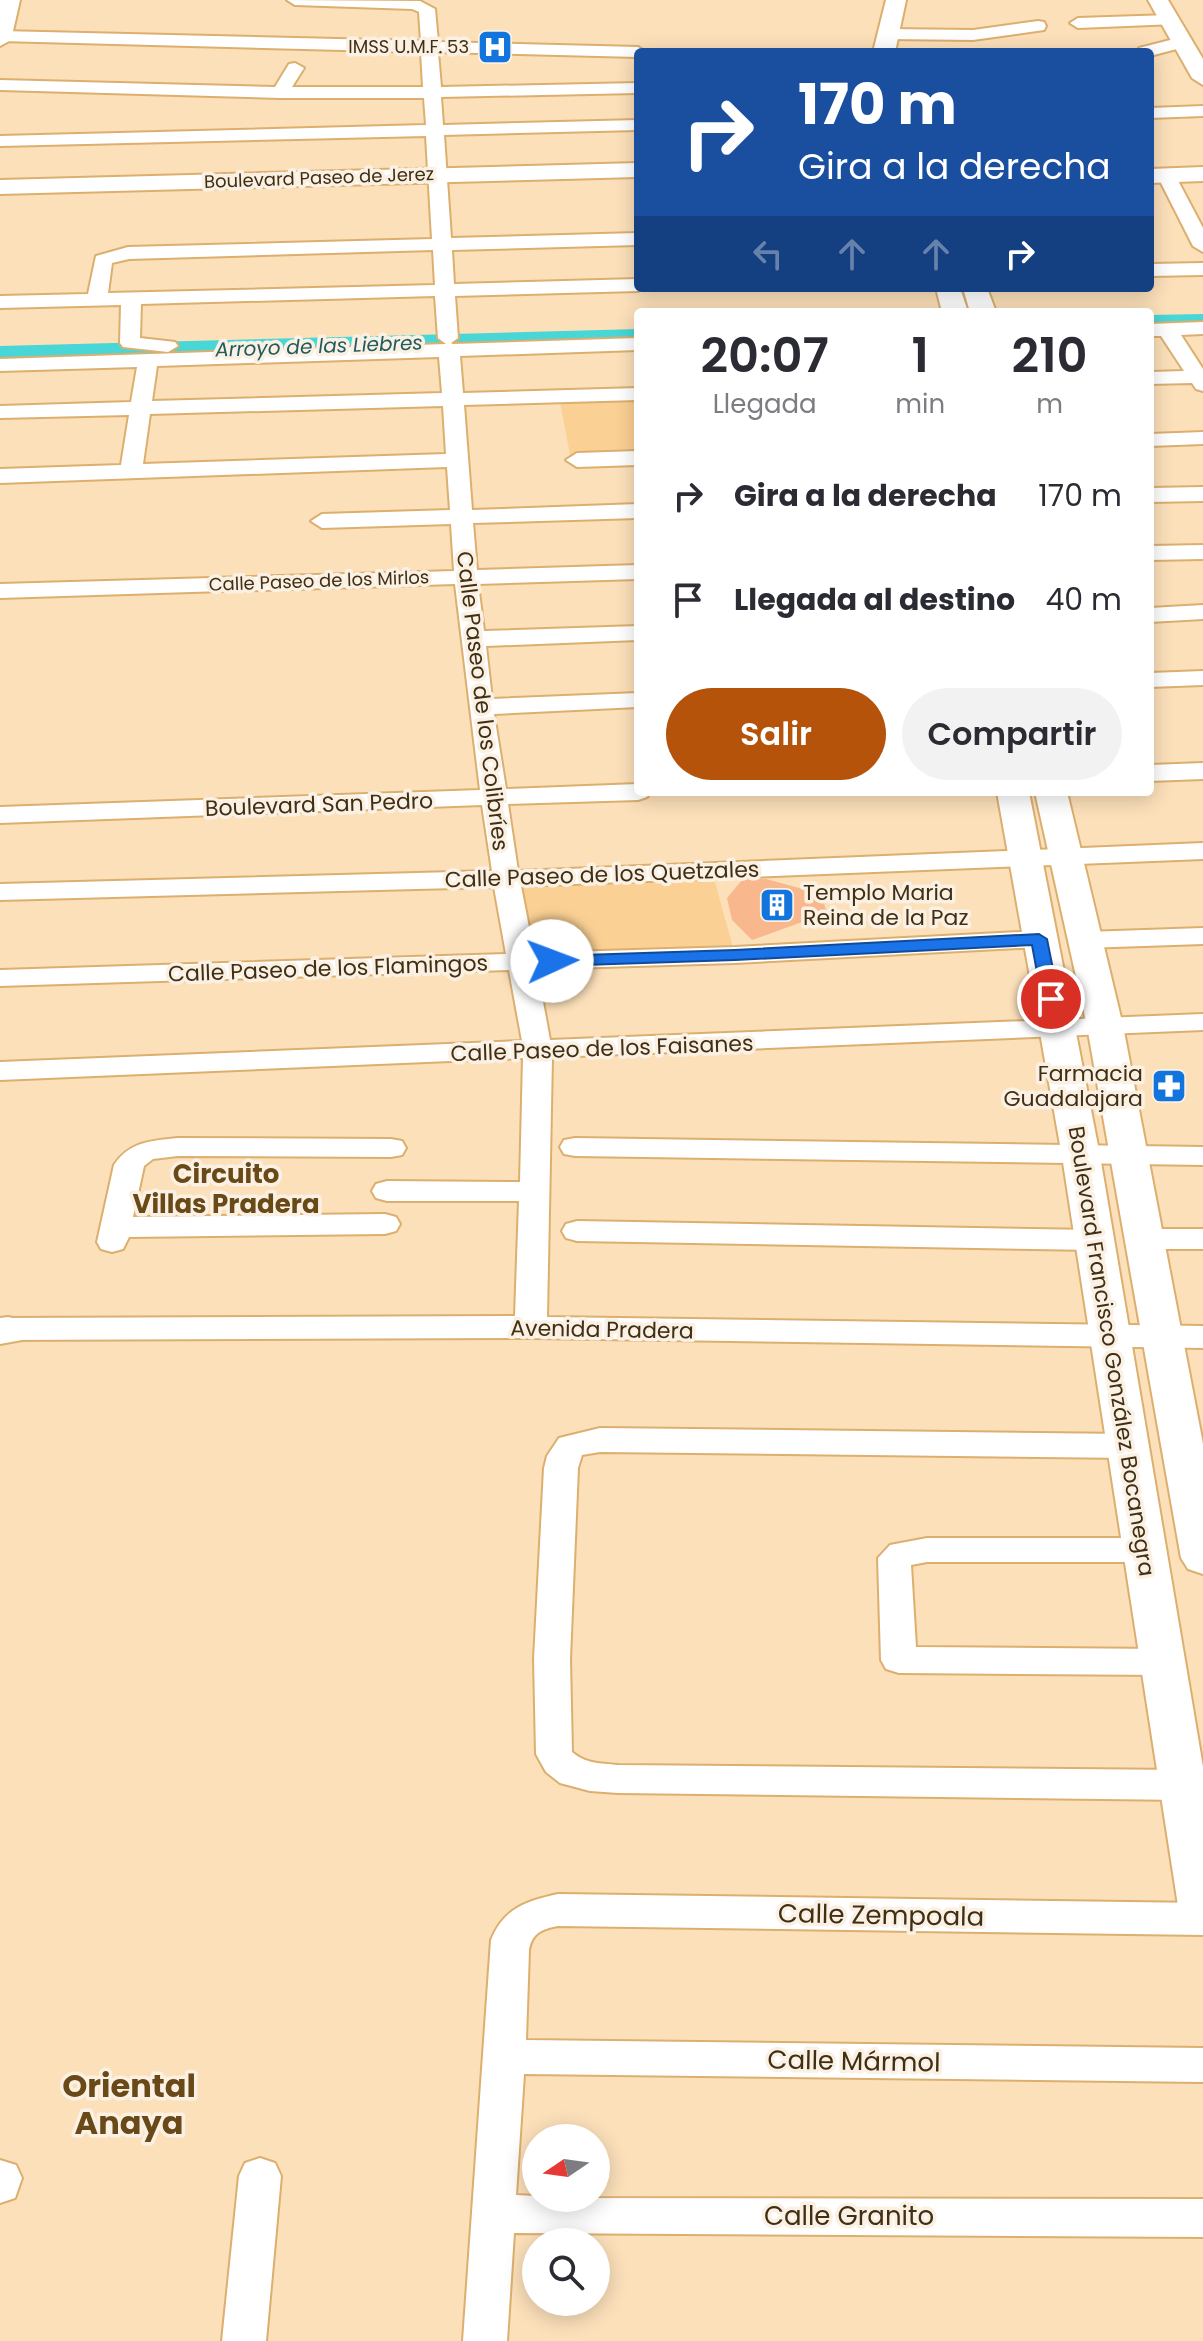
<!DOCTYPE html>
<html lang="es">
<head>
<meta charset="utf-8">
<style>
	:root { --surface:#fff; --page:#f2f2f3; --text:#2b2b33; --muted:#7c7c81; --accent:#b45309 }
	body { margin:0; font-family:Poppins,sans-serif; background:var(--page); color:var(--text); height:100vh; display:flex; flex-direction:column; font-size:30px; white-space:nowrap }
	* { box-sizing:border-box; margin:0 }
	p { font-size:26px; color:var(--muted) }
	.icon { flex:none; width:44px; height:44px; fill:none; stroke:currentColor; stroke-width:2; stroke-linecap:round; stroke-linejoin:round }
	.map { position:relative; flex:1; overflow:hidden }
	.drawer { position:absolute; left:634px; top:308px; width:520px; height:488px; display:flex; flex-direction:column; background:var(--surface); border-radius:8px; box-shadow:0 4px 20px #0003 }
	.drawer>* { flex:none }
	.hud { position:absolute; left:634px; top:48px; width:520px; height:244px; border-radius:8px; box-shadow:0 4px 20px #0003; background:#1a4fa0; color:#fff; overflow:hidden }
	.needle { width:52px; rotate:257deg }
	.controls { position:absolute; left:522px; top:2124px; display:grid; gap:16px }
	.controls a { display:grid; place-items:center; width:88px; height:88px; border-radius:50%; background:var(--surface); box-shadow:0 4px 20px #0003; font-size:40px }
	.pin { position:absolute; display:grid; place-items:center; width:68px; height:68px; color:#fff; margin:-34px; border:4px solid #fff; border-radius:50%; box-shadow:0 2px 8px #0007 }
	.me { position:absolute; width:88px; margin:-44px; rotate:88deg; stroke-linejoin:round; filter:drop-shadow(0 0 6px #0008) }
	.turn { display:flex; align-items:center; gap:28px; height:168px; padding:0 32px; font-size:36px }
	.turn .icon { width:104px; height:104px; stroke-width:2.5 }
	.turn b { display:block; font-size:56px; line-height:68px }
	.lanes { display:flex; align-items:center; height:76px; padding:0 32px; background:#0003; justify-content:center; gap:40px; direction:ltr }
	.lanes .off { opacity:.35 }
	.eta { display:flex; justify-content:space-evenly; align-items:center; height:136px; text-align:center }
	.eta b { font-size:48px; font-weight:600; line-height:56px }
	.cta { display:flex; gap:16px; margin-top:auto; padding:16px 32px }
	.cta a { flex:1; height:92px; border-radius:48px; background:var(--accent); color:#fff; font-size:32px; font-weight:600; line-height:92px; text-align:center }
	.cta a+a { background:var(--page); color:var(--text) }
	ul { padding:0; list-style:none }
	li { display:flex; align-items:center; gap:24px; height:104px; padding:0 32px }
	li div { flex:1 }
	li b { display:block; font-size:30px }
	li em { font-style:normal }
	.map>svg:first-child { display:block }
	.green { fill:#fbd094 }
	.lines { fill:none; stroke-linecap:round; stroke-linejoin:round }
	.river { fill:#48d6d6; fill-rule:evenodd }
	.building { fill:#f8b78c }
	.minor-casing { stroke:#dcaf6f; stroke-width:4 }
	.major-casing { stroke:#dcaf6f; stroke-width:4 }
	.minor { fill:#fff; fill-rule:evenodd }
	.major { fill:#fff; fill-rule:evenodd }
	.route { fill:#1a73e8; stroke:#114b97; stroke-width:2 }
	.labels { text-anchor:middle; stroke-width:7; stroke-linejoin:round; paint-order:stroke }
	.far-poi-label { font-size:18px; fill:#412f14; stroke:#faf1e4; text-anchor:end }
	.far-street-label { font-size:18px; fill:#412f14; stroke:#faf1e4 }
	.far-water-label { font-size:20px; font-style:italic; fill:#215b5b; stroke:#faf1e4 }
	.street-label { font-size:22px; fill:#412f14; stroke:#faf1e4 }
	.poi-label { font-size:22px; fill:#412f14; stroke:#faf1e4; text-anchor:start }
	.quarter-label { font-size:26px; font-weight:bold; fill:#694917; stroke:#faf1e4 }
	.near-street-label { font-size:26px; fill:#412f14; stroke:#faf1e4 }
	.near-quarter-label { font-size:32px; font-weight:bold; fill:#694917; stroke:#faf1e4 }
</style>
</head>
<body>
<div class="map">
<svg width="1203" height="2341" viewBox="0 0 1203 2341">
	<rect width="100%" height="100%" fill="#fce0ba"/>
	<g class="green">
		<polygon points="638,399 638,453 570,455 560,402"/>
		<polygon points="712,871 734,951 529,956 518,883"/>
	</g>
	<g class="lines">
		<g class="river">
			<polygon points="1203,314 1203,330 1150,331 1150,315"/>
			<polygon points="638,329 638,345 0,362 0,346"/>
		</g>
	</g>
	<polygon class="building" points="766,879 821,894 827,913 752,940 732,920 727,898 742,880"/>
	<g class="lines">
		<g class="minor-casing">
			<g id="minor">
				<path d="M287,0L420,1L435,9L438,42L638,47L646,52H638V57L438,52L441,87L638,83V93L441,97L443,125L638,120V130L444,135L451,238L638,233V245L452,250L454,284L638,279V288H646L638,291L455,296L458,338L451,343L453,344L638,338V350L460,356L463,393L638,388V400L464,405L472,510L638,504V518L473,523L477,570L638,565V579L478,584L484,631L638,626V640L486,646L492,699L638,693V707L494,714L506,789L638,784V792H651L647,797L638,800L508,804L518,871L1203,843V859L521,886L534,953L735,947L1039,931L1049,933L1053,939L1049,945L1039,947L735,963L537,969L550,1040L1203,1014V1030L552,1057L547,1317L1203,1326V1348L531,1338L0,1340V1318L515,1316L519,1201H387L376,1198L372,1191L376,1184L387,1181L520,1182L523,1058L0,1080V1062L522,1041L509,970L0,986V970L506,954L494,887L0,900V884L492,871L482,805L0,823V807L480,790L455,584L0,598V584L454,571L451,524L322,528L311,521L322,514L450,510L447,467L0,483V469L121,465L129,415L0,418V406L131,402L137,367L0,371V359L446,344L438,338L435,296L141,304L140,338L175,342L178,346L168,352L123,347L120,343L121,305L0,308V296L88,294L96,256L128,247L432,239L426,136L0,146V136L426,125L424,98H280L0,90V80L275,87L289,64L295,63L304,68L292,87H423L421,52L0,41L1,31L421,41L419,12L412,9L295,5ZM433,250L435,285L108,293L112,263L129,259ZM439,357L442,393L152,401L157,366ZM443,406L446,454L143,464L150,414Z"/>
				<polygon points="1170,15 1176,16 1178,20 1176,24 1078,28 1070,23 1078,18"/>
				<polygon points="1038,21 1044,22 1046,26 1044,30 973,40 887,39 879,34 887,29 973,30"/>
				<polygon points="1182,37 1188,38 1190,42 1188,46 1150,56 1150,52 1137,52 1139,48"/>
				<polygon points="1203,106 1203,116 1150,118 1150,108"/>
				<polygon points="1166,169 1175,175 1203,228 1203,252 1193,246 1157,175"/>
				<polygon points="1203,263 1203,275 1150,276 1150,264"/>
				<polygon points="1203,322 1203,334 1181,335 1203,369 1203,391 1196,389 1192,383 1150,384 1150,372 1184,371 1161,336 1150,336 1150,324"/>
				<polygon points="1203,432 1203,444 1150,446 1150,434"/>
				<polygon points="638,451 638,465 577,467 566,460 577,453"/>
				<polygon points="1203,487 1203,501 1150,502 1150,488"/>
				<polygon points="1203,545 1203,559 1150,560 1150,546"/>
				<polygon points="1203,605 1203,619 1150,622 1150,608"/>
				<polygon points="1203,671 1203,685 1150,687 1150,673"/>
				<polygon points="1203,763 1203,779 1150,781 1150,765"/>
				<polygon points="1203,928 1203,944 1085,948 1075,946 1071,940 1075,934 1085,932"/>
				<path d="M178,1138L391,1139L402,1141L406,1148L402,1155L391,1157L178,1156L153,1159L144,1166L133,1217L385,1214L396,1217L400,1224L396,1231L385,1234L129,1237L123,1249L112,1252L101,1249L97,1242L114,1165C130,1141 151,1141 178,1138Z"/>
				<polygon points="575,1138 1203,1147 1203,1165 575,1156 564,1154 560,1147 564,1140"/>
				<polygon points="577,1221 1095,1230 1106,1233 1110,1240 1106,1247 1095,1250 577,1241 566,1238 562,1231 566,1224"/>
				<polygon points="1142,1229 1203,1229 1203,1249 1142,1249 1131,1246 1127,1239 1131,1232"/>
				<path d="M600,1428L1130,1434L1142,1438L1147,1446L1142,1454L1130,1458L600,1452L582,1455L578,1468L570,1659L572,1752C586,1764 600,1763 618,1765L1184,1770L1197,1775L1203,1785L1197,1795L1184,1800L618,1793L590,1791L560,1783L546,1772L536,1754L534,1659L544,1468L547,1456L559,1438Z"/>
				<polygon points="927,1538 1146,1538 1158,1541 1163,1550 1158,1559 1146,1562 927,1562 911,1565 916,1647 1164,1649 1177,1653 1182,1662 1177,1671 1164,1675 899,1673 886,1669 881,1660 878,1558 890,1545"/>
				<path d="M558,1894L1203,1903V1935L558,1926C542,1929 532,1933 529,1950L526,2040L1203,2048V2082L524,2074L516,2195L536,2196V2198L1203,2199V2237L514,2233L507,2341H463L491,1940C504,1908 526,1901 558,1894Z"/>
				<polygon points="260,2158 275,2163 281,2176 266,2341 222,2341 239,2176 245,2163"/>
				<polygon points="0,2160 16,2165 22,2178 15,2198 0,2203"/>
			</g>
		</g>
		<g class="major-casing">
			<g id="major">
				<polygon points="0,0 20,0 11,40 0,46"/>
				<polygon points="886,0 906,0 895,52 873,52"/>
				<polygon points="1148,0 1168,0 1203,59 1203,85 1192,78"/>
				<polygon points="638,163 638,177 0,194 0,180"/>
				<polygon points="1203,167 1203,181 1150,183 1150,169"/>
				<polygon points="936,288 960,288 968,312 942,312"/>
				<polygon points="963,288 987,288 996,312 970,312"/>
				<polygon points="997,792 1029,792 1100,1156 1203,1767 1203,1932 1186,1926 1179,1912 1062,1156"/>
				<polygon points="1035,792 1067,792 1123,1026 1203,1444 1203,1574 1188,1569 1181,1558 1087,1026"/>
				<polygon points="8,1317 22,1320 28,1330 22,1340 0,1344 0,1318"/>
			</g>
		</g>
		<use href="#minor" class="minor"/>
		<use href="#major" class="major"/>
	</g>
	<polygon class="route" points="1039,934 1047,939 1059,999 1051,1004 1042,999 1032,945 735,960 552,966 544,961 552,956 735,950"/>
	<defs>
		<g id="hospital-square" transform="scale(1.8)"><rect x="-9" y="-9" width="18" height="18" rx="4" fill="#1275de" stroke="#faf1e4"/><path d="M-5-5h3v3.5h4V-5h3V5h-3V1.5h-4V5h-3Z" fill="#fff"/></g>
		<g id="building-square" transform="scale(1.8)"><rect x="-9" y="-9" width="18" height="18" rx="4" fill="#1275de" stroke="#faf1e4"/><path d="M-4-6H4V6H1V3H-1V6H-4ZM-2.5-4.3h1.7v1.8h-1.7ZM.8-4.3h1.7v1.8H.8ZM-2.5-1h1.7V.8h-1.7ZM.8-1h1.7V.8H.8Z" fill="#fff"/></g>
		<g id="pharmacy-square" transform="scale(1.8)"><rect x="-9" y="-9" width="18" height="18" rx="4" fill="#1275de" stroke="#faf1e4"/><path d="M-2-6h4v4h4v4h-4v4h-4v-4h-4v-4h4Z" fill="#fff"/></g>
	</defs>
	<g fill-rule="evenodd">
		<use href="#hospital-square" x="495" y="47"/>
		<use href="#building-square" x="777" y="905"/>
		<use href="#pharmacy-square" x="1169" y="1086"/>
	</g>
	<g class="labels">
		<g class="far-poi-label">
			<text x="469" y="53">IMSS U.M.F. 53</text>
		</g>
		<g class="far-street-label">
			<text transform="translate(319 178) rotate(-2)" y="6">Boulevard Paseo de Jerez</text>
			<text transform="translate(319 581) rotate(-2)" y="6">Calle Paseo de los Mirlos</text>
		</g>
		<g class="far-water-label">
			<text transform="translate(319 346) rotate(-2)" y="7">Arroyo de las Liebres</text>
		</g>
		<g class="street-label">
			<text transform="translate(483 701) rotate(83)" y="8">Calle Paseo de los Colibríes</text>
			<text transform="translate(319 804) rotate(-2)" y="8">Boulevard San Pedro</text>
			<text transform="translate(602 874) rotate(-2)" y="8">Calle Paseo de los Quetzales</text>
			<text transform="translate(328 968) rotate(-2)" y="8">Calle Paseo de los Flamingos</text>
			<text transform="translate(602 1048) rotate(-2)" y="8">Calle Paseo de los Faisanes</text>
			<text transform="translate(602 1329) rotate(1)" y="8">Avenida Pradera</text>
			<text transform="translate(1112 1351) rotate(81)" y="8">Boulevard Francisco González Bocanegra</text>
		</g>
		<g class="poi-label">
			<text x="803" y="900">Templo Maria<tspan x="803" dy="25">Reina de la Paz</tspan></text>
			<text x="1143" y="1081" text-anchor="end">Farmacia<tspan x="1143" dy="25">Guadalajara</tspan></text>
		</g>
		<g class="quarter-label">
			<text x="226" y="1183">Circuito<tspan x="226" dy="30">Villas Pradera</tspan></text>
		</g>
		<g class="near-street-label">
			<text transform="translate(881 1915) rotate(1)" y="9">Calle Zempoala</text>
			<text transform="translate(854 2061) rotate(1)" y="9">Calle Mármol</text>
			<text x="849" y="2225">Calle Granito</text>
		</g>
		<g class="near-quarter-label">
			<text x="129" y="2097">Oriental<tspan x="129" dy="37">Anaya</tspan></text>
		</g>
	</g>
</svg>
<div class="controls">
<a><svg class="needle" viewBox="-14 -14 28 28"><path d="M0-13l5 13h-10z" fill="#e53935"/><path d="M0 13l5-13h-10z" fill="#7c7c81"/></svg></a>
<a><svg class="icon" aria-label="search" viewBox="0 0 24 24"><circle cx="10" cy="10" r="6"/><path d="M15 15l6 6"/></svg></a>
</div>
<div class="pin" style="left:1051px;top:999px;background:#d93025"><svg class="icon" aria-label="arrive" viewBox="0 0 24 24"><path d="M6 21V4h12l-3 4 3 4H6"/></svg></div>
<svg class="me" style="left:552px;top:961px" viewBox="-20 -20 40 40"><circle r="19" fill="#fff"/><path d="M0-13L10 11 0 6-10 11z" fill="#1a73e8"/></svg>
<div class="hud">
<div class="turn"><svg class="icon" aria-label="right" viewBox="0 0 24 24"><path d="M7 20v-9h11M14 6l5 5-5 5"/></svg><div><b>170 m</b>Gira a la derecha</div></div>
<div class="lanes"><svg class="icon off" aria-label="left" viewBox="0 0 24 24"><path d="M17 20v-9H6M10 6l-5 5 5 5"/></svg><svg class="icon off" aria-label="ahead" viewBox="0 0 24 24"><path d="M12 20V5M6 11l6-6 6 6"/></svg><svg class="icon off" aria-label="ahead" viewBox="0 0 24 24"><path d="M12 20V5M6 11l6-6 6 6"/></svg><svg class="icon" aria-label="right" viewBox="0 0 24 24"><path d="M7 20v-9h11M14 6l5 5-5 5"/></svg></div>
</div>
<section class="drawer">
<div class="eta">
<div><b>20:07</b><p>Llegada</p></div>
<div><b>1</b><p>min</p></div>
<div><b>210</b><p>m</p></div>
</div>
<ul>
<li><svg class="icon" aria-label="right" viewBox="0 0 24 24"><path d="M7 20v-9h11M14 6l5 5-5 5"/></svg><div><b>Gira a la derecha</b></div><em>170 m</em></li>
<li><svg class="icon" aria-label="arrive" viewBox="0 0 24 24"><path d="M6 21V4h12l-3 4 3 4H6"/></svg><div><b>Llegada al destino</b></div><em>40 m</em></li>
</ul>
<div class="cta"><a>Salir</a><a>Compartir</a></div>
</section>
</div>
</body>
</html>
